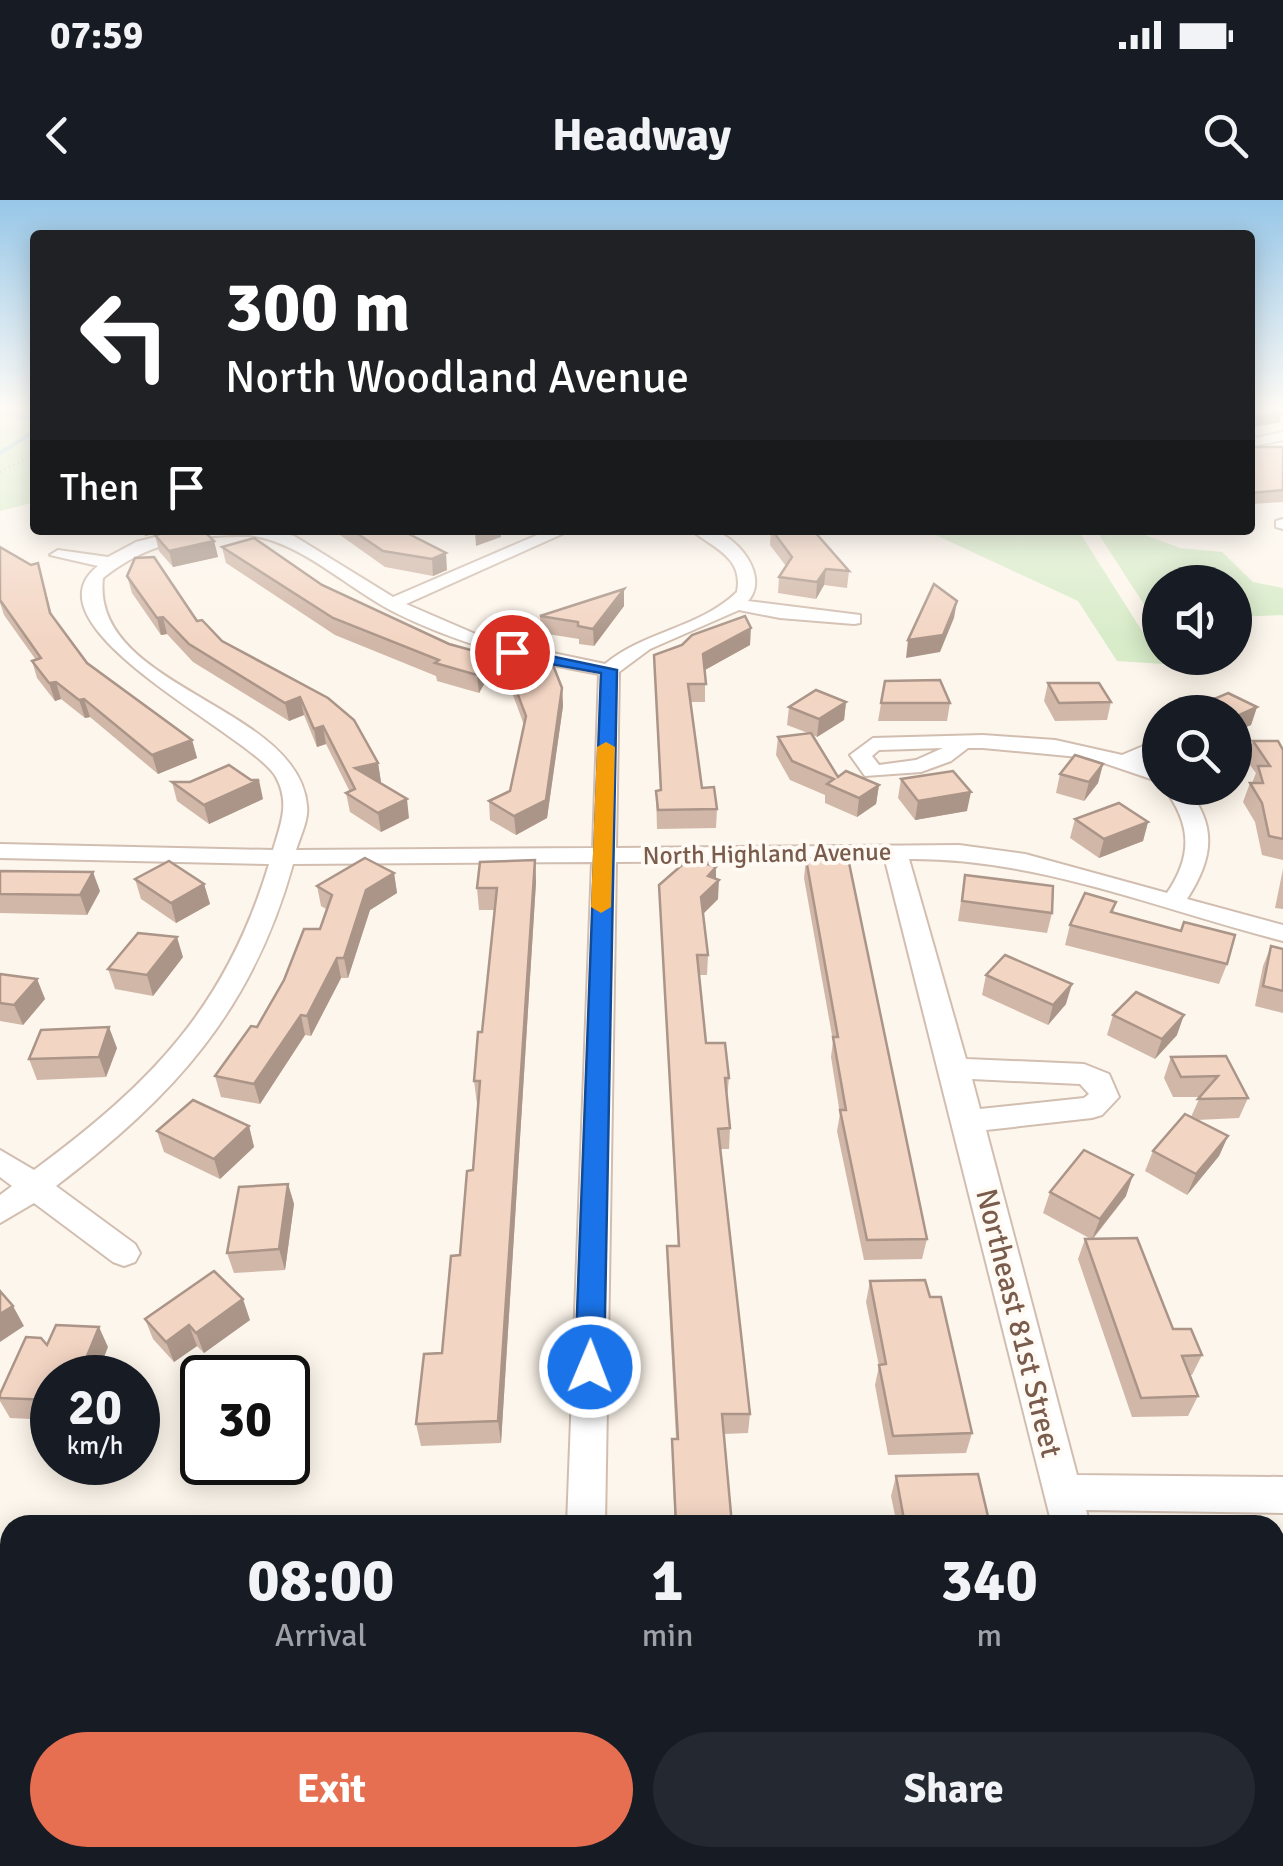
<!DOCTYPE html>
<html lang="en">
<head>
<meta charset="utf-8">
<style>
	:root { --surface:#171b24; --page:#242831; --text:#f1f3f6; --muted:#9ea1a6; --accent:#e76f51 }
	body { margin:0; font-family:Signika,sans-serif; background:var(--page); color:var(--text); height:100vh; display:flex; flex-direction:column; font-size:38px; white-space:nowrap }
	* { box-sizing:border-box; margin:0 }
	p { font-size:32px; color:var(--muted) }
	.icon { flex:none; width:55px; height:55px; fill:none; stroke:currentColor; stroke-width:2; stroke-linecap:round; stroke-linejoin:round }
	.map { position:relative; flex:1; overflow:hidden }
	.drawer { position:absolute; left:0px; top:1315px; width:1285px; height:352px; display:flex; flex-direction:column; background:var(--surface); border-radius:30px 30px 0 0; box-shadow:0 5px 25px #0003 }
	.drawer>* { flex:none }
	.banner { position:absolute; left:30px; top:30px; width:1225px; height:305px; border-radius:10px; box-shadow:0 5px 25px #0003; background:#202124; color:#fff; overflow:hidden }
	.controls { position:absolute; left:1142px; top:365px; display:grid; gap:20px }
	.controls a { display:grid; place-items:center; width:110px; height:110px; border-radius:50%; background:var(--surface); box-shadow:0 5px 25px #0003; font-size:50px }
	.speed { position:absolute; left:30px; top:1155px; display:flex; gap:20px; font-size:50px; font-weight:700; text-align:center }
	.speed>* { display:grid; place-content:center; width:130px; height:130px; border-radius:50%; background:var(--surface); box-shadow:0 5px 25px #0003; line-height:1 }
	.speed small { font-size:25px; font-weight:400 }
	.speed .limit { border:5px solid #111; border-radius:15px; background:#fff; color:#111 }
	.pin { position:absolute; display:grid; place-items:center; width:85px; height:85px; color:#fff; margin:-42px; border:5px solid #fff; border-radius:50%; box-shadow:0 2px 10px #0007 }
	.me { position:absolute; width:110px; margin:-55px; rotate:1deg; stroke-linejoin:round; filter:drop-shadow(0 0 8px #0008) }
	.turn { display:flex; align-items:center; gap:35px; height:210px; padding:0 30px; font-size:45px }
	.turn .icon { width:130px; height:130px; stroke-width:2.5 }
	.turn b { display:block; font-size:70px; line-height:85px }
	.then { display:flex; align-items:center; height:95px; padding:0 30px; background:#0003; gap:20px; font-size:38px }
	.eta { display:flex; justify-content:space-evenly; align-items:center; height:170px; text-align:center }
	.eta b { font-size:60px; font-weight:800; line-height:70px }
	.cta { display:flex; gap:20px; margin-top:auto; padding:20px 30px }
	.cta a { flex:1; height:115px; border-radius:60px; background:var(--accent); color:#fff; font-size:40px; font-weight:800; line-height:115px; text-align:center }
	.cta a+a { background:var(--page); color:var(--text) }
	.status { display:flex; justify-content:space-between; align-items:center; height:70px; padding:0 50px; background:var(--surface); direction:ltr }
	.status svg { height:28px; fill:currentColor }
	header { display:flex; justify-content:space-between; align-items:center; height:130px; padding:0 30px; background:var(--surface); font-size:45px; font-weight:800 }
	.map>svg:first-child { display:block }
	.green { fill:#d8ecc9 }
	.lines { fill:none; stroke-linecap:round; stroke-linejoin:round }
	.stream { stroke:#a5d3da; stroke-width:4 }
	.street-casing { stroke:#d1beb0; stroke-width:4 }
	.path { stroke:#d9b8a5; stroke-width:2.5; stroke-dasharray:1 4; stroke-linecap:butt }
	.street { fill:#fff; fill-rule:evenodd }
	.wall { fill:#d1b7a8 }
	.shaded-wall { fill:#aa9588 }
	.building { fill:#f3d5c3; stroke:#aa9588; stroke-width:2.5 }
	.route { fill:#1a73e8; stroke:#114b97; stroke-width:2.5 }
	.slow { fill:#f59e0b }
	.labels { text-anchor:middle; stroke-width:8; stroke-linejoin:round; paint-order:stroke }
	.street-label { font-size:25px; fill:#7a5c4d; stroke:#fffaf3 }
	.near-street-label { font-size:30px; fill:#7a5c4d; stroke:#fffaf3 }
</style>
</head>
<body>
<div class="status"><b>07:59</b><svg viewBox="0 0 49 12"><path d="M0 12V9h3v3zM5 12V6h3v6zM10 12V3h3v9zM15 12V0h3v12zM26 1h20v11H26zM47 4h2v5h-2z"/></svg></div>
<header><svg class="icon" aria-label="back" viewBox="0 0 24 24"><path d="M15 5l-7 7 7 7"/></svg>Headway<svg class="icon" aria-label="search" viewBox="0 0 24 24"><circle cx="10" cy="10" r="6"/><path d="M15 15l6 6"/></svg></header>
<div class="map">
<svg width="1283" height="1666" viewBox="0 0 1283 1666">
	<rect width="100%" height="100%" fill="#fdf6ec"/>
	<g class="green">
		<polygon points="0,208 35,208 35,302 0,311"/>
		<polygon points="925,330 1078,330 1163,464 1117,461 1078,401"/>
		<polygon points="1096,330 1131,330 1180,348 1222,352 1253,382 1283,388 1283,415 1235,417 1235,382 1160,382 1160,420 1154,420"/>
	</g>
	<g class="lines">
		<g class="stream">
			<polyline points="0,214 29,218 35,227"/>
			<polyline points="0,253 35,231"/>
		</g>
		<g class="street-casing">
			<g id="street">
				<polygon points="1283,232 1283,240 1250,247 1250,239"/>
				<polygon points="1283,319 1283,329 1276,327 1276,321"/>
				<path d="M182,330H274L294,336L393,397L549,330H571L406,404L487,439L605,464C644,431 700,428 737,392C744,357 713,348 691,330C699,330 708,329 715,331C740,340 769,377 748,401L860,415V423L854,424L780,418L739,410L650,449L619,472L616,648L959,645L1025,654L1167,693C1193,655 1191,624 1164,588H1186C1218,625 1213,659 1187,699L1283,725V741C1159,709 1038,658 909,659L966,859L1084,864L1109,874L1119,897L1102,915L1092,918L986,930L1077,1275L1283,1277V1313L1086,1310L1090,1325H1052L885,660L616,662L605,1325H567L592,662L293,664C252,811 175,895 56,986L135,1044L140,1053L135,1062L124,1066L113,1062L34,1003L0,1023V995L12,986L0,977V950L34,970C152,883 226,807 269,664L0,658V644L273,650C281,623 290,603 276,577C254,536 19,427 98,366L50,355L58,350L108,357L136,342ZM249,335C303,343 344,386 392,411C459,445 526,461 599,474L593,648L296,650C300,637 309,619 307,606C299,505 90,488 103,378C146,343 194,334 249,335ZM972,879L1080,884L1089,894L1084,898L980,909Z"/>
				<path d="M983,535L1055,540L1122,555L1160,539V553L1142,561L1160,568V582L1089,558L983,548H968L951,561L921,572L865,576L850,555L873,538ZM943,548L916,560L879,565L872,556L879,550Z"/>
				<polygon points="10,1513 10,1557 0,1558 0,1514"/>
				<polygon points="1275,1640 1283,1645 1283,1666 1243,1666 1240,1658 1275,1658"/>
				<polygon points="554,1658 600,1658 599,1666 553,1666"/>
			</g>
		</g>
		<polyline class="path" points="0,272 35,254"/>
		<use href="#street" class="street"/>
	</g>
	<g class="wall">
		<polygon points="1250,247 1283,247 1283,302 1250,304"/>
		<polygon points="333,330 401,330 447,370 433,376 385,367"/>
		<polygon points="771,330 849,371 847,388 824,385 816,399 778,393 779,377 786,366 770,345"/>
		<polygon points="155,335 214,341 218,357 173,367 159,351"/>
		<polygon points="0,347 31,365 38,363 52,415 87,463 192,540 197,558 158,574 90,517 85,518 61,499 55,501 37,478 32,461 36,460 4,415 0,403"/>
		<polygon points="222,347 322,385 491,472 479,493 437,481 436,476 335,435 226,363"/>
		<polygon points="127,376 197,421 222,441 328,498 378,563 381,582 378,582 409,618 381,632 350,612 346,593 350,592 326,544 317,547 304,515 289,521 193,462 167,434 161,435 132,393"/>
		<polygon points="624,406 594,446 579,444 579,439 541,433 540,416"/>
		<polygon points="750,445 705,470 705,502 690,502 702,588 717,609 716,628 657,629 656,591 660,591 654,455"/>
		<polygon points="504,458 562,488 563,506 547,618 516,635 490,620 489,601 510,591 524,525 506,476"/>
		<polygon points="885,481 950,503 947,521 878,521"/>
		<polygon points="1048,483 1111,502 1107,520 1055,521 1044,501"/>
		<polygon points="846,502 844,520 817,537 813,535 838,577 879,585 876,604 857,617 825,603 825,595 790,580 776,555 778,537 808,533 787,525 789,507"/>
		<polygon points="1200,505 1257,507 1251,525 1235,532 1235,512 1198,512"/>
		<polygon points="1253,541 1283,550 1283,660 1262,655 1255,622 1243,602 1250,583 1252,583 1256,573 1246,560"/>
		<polygon points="1103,564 1098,583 1084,601 1056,593 1060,574"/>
		<polygon points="901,579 967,611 915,620 898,598"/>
		<polygon points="172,582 263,599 209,624 177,601"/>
		<polygon points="1075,619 1148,622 1143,641 1099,658 1070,638"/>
		<polygon points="806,659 927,1039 922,1059 864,1060 837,931 840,914 831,857 833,841 804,678"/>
		<polygon points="535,660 536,682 501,1243 421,1246 416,1224 442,1153 473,970 478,904 477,904 474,881 482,832 495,710 479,710 477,688"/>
		<polygon points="1283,669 1283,709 1275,708"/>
		<polygon points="0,671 100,691 87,715 0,713"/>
		<polygon points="394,673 397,693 370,710 348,778 341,778 311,836 305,835 260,904 221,897 215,876 257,827 320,729 326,709 321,706 317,686"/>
		<polygon points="965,675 1052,713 1047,733 958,721"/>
		<polygon points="135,679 204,684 210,704 176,723 141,699"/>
		<polygon points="716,679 718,699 703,714 708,755 707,775 699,775 706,843 729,878 727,898 730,928 729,949 721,949 750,1214 748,1233 724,1234 732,1325 675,1325 672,1259 672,1239 676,1239 667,1066 667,1046 678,1046 659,685"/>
		<polygon points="1116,702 1113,712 1181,731 1227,764 1219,784 1065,745 1070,725"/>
		<polygon points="1271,746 1283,749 1283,813 1255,806 1263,766"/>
		<polygon points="183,757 153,796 115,789 108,769"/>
		<polygon points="0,774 37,779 45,799 23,825 0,821"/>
		<polygon points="986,775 1066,804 1048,825 982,795"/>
		<polygon points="1113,815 1177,835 1155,859 1107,835"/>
		<polygon points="117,848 106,877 37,880 29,859"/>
		<polygon points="1226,856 1248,898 1239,918 1197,920 1228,936 1219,956 1187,995 1145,971 1153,951 1191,917 1200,897 1173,897 1164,878 1171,857"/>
		<polygon points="249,926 254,947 220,979 164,952 157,931"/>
		<polygon points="288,984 294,1004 285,1070 234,1073 227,1053"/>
		<polygon points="1050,992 1126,996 1093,1039 1173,1129 1202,1155 1192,1175 1189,1175 1198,1196 1188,1216 1132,1217 1078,1059 1085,1039 1091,1039 1043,1013"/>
		<polygon points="870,1081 930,1097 972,1233 966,1253 888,1255 875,1185 879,1166 866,1102"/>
		<polygon points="145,1119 250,1120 204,1153 197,1146 174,1162 153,1139"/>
		<polygon points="47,1145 108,1147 52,1178 52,1220 10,1218 0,1201 0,1194"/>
		<polygon points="896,1276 990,1325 897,1325 891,1296"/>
		<polygon points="10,1325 10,1438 0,1439 0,1352"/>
		<polygon points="1275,1389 1283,1392 1283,1501 1275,1499"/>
		<polygon points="1032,1658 1133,1658 1127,1666 1037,1666"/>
	</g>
	<g class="shaded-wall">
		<polygon points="1282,213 1279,223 1250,227 1250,218"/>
		<polygon points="143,330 171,330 145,336"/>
		<polygon points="501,330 501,337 476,346 475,331"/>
		<polygon points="214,341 218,357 173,367 169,351"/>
		<polygon points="446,353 447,370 433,376 432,359"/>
		<polygon points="826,369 824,385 816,399 817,382"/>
		<polygon points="624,389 624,406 594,446 593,429"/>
		<polygon points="957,401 954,418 940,452 906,458 908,440"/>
		<polygon points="163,417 167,434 161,435 157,418"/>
		<polygon points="751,428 750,445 703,471 703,454"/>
		<polygon points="489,455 491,472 479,493 477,475"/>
		<polygon points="56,482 61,499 55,501 49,483"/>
		<polygon points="562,488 563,506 547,618 516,635 514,616"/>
		<polygon points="300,497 304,515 289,521 285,503"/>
		<polygon points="84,499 90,517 85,518 79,500"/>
		<polygon points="846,502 844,520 817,537 819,519"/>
		<polygon points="1257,507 1251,525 1235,532 1235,517"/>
		<polygon points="323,526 326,544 317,547 314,529"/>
		<polygon points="192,540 197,558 158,574 152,555"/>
		<polygon points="378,563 381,582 358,586 355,568"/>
		<polygon points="1103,564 1098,583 1084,601 1089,582"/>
		<polygon points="259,580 263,599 209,624 204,605"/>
		<polygon points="879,585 876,604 857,617 859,598"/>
		<polygon points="971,592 967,611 915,620 918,601"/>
		<polygon points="407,599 409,618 381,632 378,613"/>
		<polygon points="1148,622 1143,641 1099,658 1104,639"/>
		<polygon points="535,660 536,682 501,1243 498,1221"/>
		<polygon points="716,667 716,683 719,680 718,699 701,716 701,697 708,676"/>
		<polygon points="93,672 100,691 87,715 80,695"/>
		<polygon points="394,673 397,693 370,710 348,778 344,758 366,690"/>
		<polygon points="204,684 210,704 176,723 171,703"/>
		<polygon points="177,737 183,757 153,796 147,775"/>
		<polygon points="337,758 341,778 311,836 307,816"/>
		<polygon points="37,779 45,799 23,825 14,805"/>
		<polygon points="1072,784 1066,804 1048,825 1053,805"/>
		<polygon points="301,815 305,835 260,904 254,884"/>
		<polygon points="1184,815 1177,835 1155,859 1162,839"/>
		<polygon points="109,827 117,848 106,877 99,857"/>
		<polygon points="249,926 254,947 220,979 214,959"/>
		<polygon points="1228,936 1219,956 1187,995 1196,974"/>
		<polygon points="1133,975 1126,996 1092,1039 1100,1019"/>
		<polygon points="288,984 294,1004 285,1070 279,1049"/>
		<polygon points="243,1099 250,1120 204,1153 196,1133"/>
		<polygon points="13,1106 24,1126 0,1142 0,1114"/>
		<polygon points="189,1125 197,1146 174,1162 166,1142"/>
		<polygon points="99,1127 108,1147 96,1178 78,1178"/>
		<polygon points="97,1658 120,1658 118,1666 95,1666"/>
		<polygon points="311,1658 325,1658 324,1666 310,1666"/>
		<rect x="478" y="1658" width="4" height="8"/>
		<polygon points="1126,1658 1133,1658 1127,1666 1111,1666"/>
	</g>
	<g class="building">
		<polygon points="1250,208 1271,208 1282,213 1250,218"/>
		<polygon points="1250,247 1283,247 1283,290 1250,293"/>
		<polygon points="178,330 203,330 214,341 169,351 155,335"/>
		<polygon points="352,330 401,330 446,353 432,359 383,351"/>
		<polygon points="772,330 813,330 849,371 826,369 817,382 779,377 792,357"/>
		<polygon points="254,338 322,385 449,444 489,455 477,475 435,463 439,460 333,418 222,347"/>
		<polygon points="0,347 31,365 38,363 50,413 87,463 192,540 152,555 84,499 79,500 56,482 49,483 32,461 41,458 0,400"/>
		<polygon points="154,357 197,421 202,420 222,441 328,498 354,520 378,563 355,568 407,599 378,613 346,593 355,589 323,526 314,529 300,497 285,503 189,444 163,417 157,418 127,376 135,358"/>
		<polygon points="934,384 957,401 943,435 908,440"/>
		<polygon points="624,389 593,429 578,426 578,422 540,416"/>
		<polygon points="745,416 751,428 703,454 706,484 688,484 702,588 714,587 717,609 658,610 656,591 661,590 654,455 682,445 692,435"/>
		<polygon points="504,458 524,463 551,460 562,488 546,600 514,616 489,601 510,591 526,516"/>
		<polygon points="940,480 950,503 881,503 885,481"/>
		<polygon points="1048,483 1099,483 1111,502 1059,503"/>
		<polygon points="816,490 846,502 819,519 789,507"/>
		<polygon points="1228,493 1257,507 1235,517 1235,512 1216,512 1200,505"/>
		<polygon points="811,533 838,577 846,571 879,585 859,598 827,584 834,579 792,561 778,537"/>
		<polygon points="1253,541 1278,541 1283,550 1283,639 1269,636 1262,603 1250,583 1263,583 1258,566 1270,566"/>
		<polygon points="1075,555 1103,564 1089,582 1060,574"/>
		<polygon points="229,565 251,580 259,580 204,605 172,582 190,582"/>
		<polygon points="953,571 971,592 918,601 901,579"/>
		<polygon points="1119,603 1148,622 1104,639 1075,619"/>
		<polygon points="365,658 394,673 366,690 344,758 337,758 307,816 301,815 254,884 215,876 251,826 257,827 284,780 304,729 320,729 332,695 317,686"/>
		<polygon points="690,658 716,667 708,676 719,680 701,697 708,755 697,755 706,843 725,843 729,878 725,878 730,928 718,929 750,1214 722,1214 732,1325 676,1325 672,1239 678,1239 667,1046 679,1046 659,685"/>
		<polygon points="848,658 927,1039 867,1040 840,910 846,910 833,837 838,837 806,659"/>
		<polygon points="535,660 498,1221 416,1224 424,1154 442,1153 451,1056 460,1055 467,971 473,970 480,881 474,881 478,832 482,832 497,688 477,688 480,662"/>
		<polygon points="169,661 204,684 171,703 135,679"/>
		<polygon points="0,671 93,672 80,695 0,694"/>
		<polygon points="965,675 1053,686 1052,713 962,701"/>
		<polygon points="1085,693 1116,702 1111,712 1181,731 1184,722 1235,735 1227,764 1070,725"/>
		<polygon points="138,733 177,737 147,775 108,769"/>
		<polygon points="1271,746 1283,749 1283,791 1263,786"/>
		<polygon points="1005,755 1072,784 1053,805 986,775"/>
		<polygon points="0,774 37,779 14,805 0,803"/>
		<polygon points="1136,792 1184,815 1162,839 1113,815"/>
		<polygon points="109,827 99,857 29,859 41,830"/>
		<polygon points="1226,856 1248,898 1198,899 1218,876 1181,877 1171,857"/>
		<polygon points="193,900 249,926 214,959 157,931"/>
		<polygon points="1185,914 1228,936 1196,974 1153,951"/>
		<polygon points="1084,950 1133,975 1100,1019 1050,992"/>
		<polygon points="288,984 279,1049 227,1053 239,987"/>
		<polygon points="1137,1038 1173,1129 1191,1129 1202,1155 1182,1156 1198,1196 1141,1198 1085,1039"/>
		<polygon points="214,1071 243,1099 196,1133 189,1125 166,1142 145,1119"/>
		<polygon points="925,1080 930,1097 941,1097 972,1233 893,1236 879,1165 886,1164 870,1081"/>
		<polygon points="0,1091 13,1106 0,1114"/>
		<polygon points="56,1125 99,1127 78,1178 52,1178 52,1200 0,1198 0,1194 26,1137 41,1138 47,1145"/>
		<polygon points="978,1274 990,1325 905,1325 896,1276"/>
		<polygon points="88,1321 87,1325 10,1325 10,1417 0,1417 0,1352 10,1324"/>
		<polygon points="1275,1389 1283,1392 1283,1480 1275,1478"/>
		<polygon points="0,1635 10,1635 10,1658 97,1658 95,1666 0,1666"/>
		<polygon points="192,1658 311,1658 310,1666 180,1666 190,1666"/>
		<polygon points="375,1658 478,1658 478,1666 374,1666"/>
		<polygon points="1050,1658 1126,1658 1111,1666 1055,1666"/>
	</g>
	<linearGradient id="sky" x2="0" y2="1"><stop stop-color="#97c7e8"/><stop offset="0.47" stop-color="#fefbf6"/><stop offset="1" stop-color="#fefbf6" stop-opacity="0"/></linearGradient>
	<rect width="1283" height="441" fill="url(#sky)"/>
	<polygon class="route" points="512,448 617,470 604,1167 600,1176 590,1180 579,1176 575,1167 601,473 507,456 504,452"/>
	<polygon class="slow" points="606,542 615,547 611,707 601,713 591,707 597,547"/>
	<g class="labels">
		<g class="street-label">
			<text transform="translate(767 653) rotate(-1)" y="9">North Highland Avenue</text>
		</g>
		<g class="near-street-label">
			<text transform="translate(1019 1123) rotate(76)" y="10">Northeast 81st Street</text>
		</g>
	</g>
</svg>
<div class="controls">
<a><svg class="icon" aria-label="sound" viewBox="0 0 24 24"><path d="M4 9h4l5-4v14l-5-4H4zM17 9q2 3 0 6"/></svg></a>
<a><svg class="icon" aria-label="search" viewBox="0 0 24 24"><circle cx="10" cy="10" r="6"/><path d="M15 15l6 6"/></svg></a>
</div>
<div class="speed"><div>20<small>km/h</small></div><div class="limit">30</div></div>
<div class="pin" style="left:512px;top:452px;background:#d93025"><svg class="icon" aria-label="arrive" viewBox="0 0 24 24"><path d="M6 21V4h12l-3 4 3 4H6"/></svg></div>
<svg class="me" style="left:590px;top:1167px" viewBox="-20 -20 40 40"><circle r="17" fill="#1a73e8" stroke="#fff" stroke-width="3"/><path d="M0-11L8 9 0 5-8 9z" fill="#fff"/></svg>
<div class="banner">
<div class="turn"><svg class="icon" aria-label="left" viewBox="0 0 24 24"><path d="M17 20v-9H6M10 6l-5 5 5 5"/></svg><div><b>300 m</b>North Woodland Avenue</div></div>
<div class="then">Then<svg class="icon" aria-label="arrive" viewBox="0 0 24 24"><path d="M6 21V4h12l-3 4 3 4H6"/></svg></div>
</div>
<section class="drawer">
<div class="eta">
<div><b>08:00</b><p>Arrival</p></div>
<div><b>1</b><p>min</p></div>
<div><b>340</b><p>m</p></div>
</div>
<div class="cta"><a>Exit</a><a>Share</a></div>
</section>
</div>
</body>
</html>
